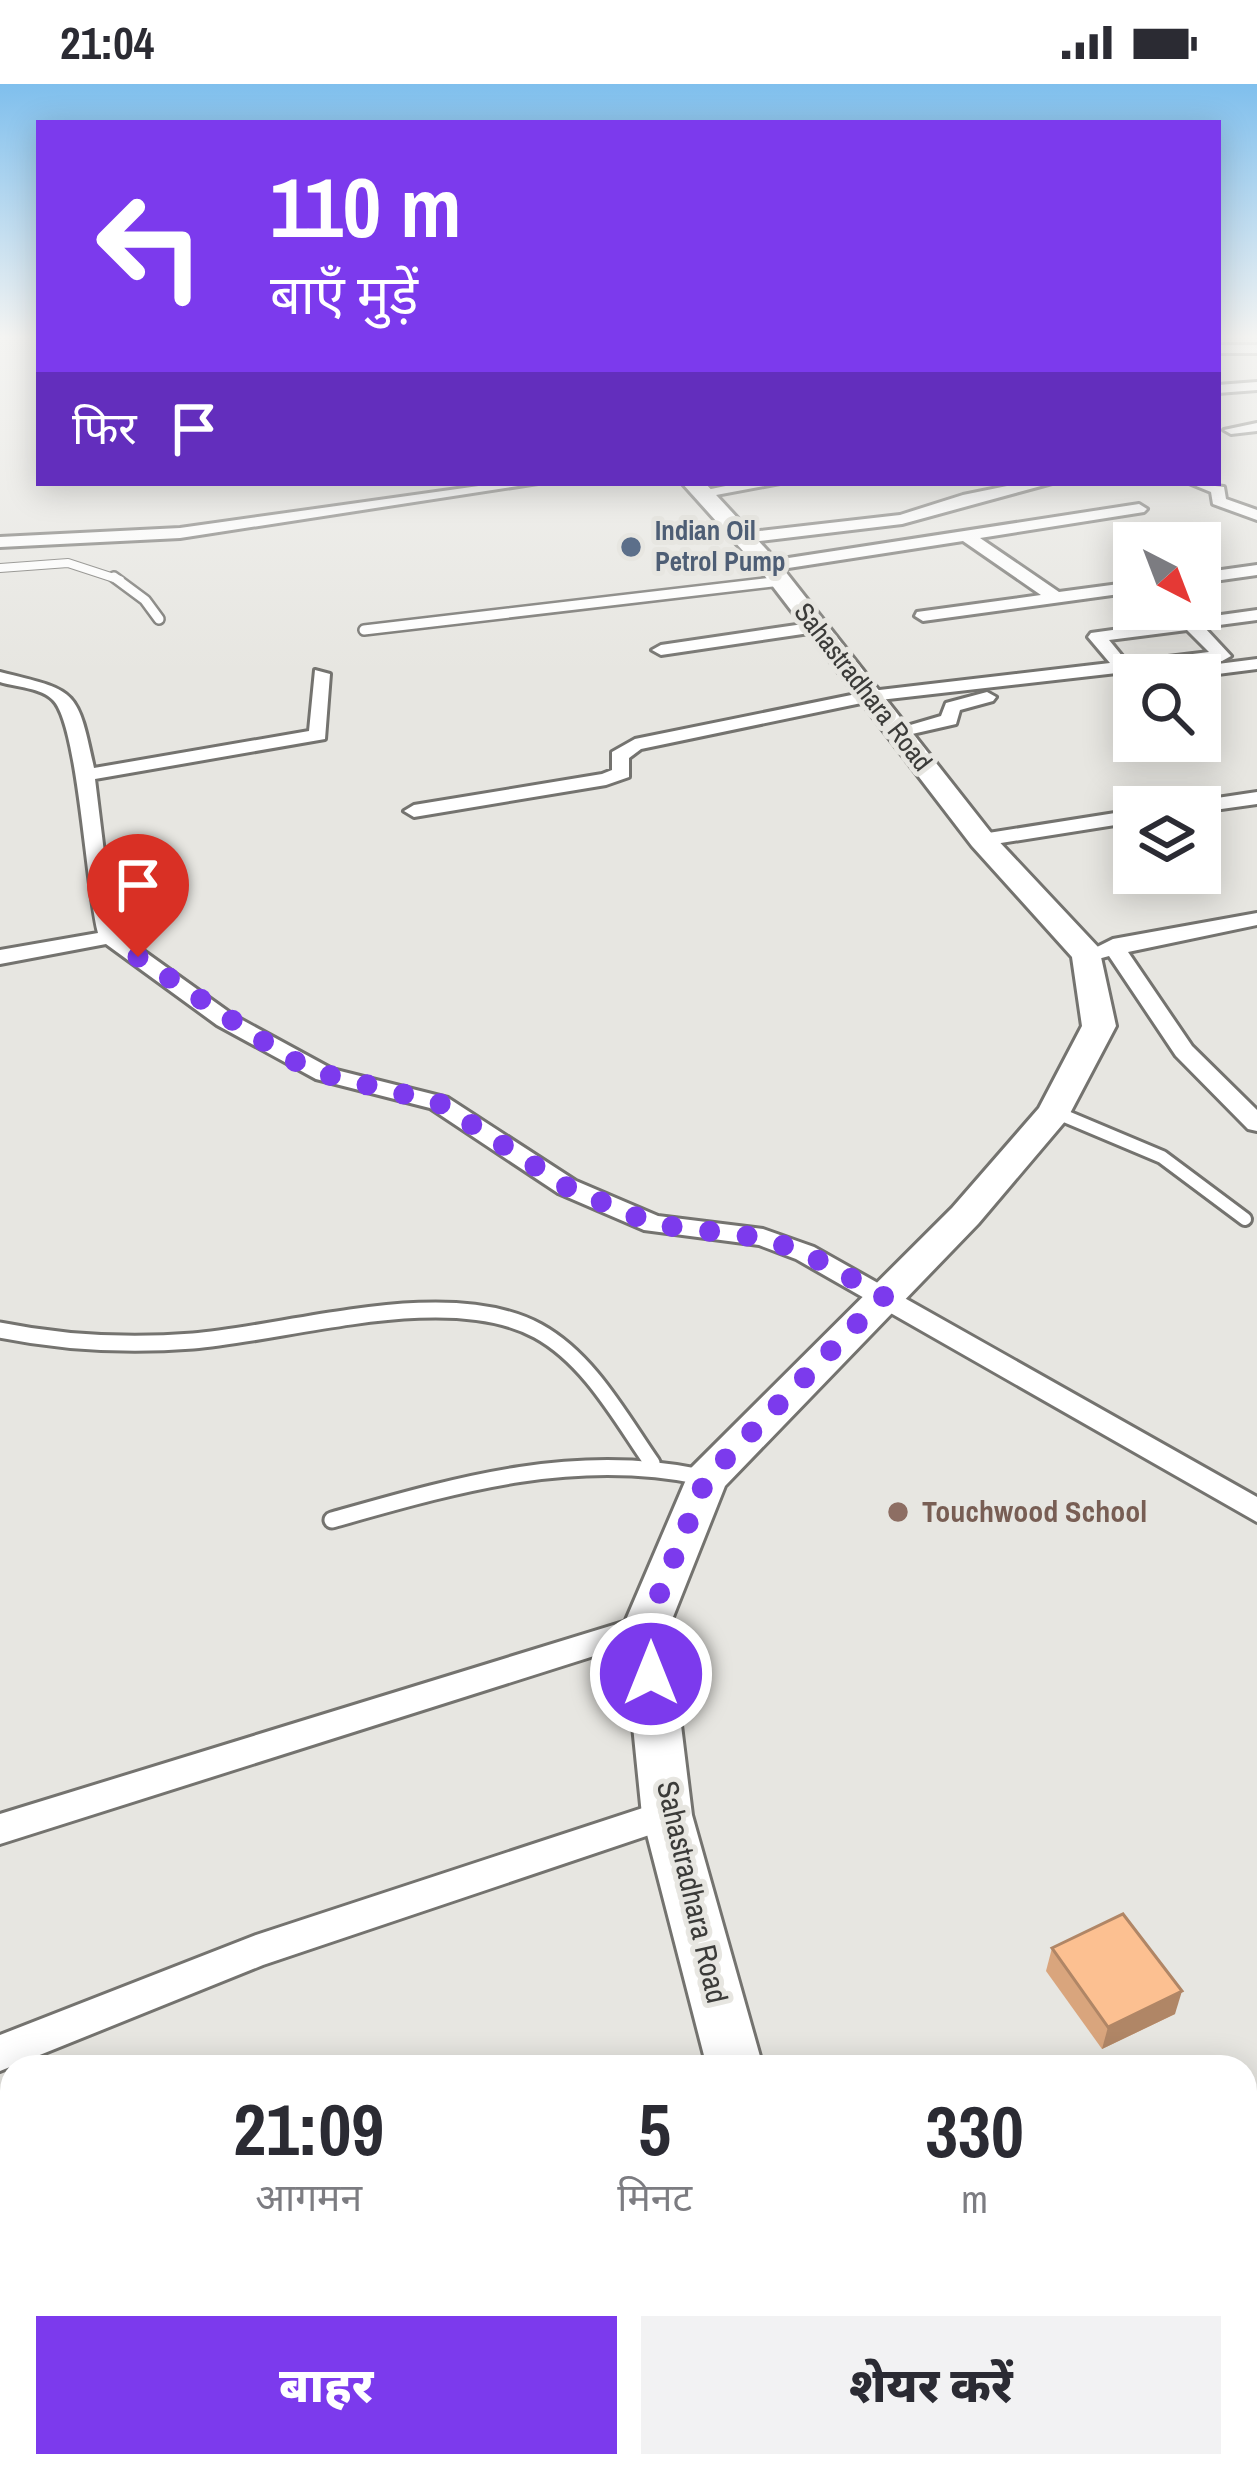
<!DOCTYPE html>
<html lang="hi">
<head>
<meta charset="utf-8">
<style>
	:root { --surface:#fff; --page:#f2f2f3; --text:#2b2b33; --muted:#7c7c81; --accent:#7c3aed }
	body { margin:0; font-family:"Archivo Narrow","Noto Sans Devanagari",sans-serif; background:var(--page); color:var(--text); height:100vh; display:flex; flex-direction:column; font-size:45px; white-space:nowrap }
	* { box-sizing:border-box; margin:0 }
	p { font-size:39px; color:var(--muted) }
	.icon { flex:none; width:66px; height:66px; fill:none; stroke:currentColor; stroke-width:2; stroke-linecap:round; stroke-linejoin:round }
	.map { position:relative; flex:1; overflow:hidden }
	.drawer { position:absolute; left:0px; top:1971px; width:1257px; height:423px; display:flex; flex-direction:column; background:var(--surface); border-radius:36px 36px 0 0; box-shadow:0 6px 30px #0003 }
	.drawer>* { flex:none }
	.top-card { position:absolute; left:36px; top:36px; width:1185px; height:366px; border-radius:0px; box-shadow:0 6px 30px #0003; background:#7c3aed; color:#fff; overflow:hidden }
	.needle { width:78px; rotate:138deg }
	.tools { position:absolute; left:1113px; top:438px; display:grid; gap:24px }
	.tools a { display:grid; place-items:center; width:108px; height:108px; border-radius:0px; background:var(--surface); box-shadow:0 6px 30px #0003; font-size:60px }
	.pin { position:absolute; display:grid; place-items:center; width:102px; height:102px; color:#fff; margin:-123px -51px; border-radius:50% 50% 50% 0; rotate:-45deg; box-shadow:0 0 12px #0007 }
	.pin .icon { rotate:45deg }
	.me { position:absolute; width:132px; margin:-66px; rotate:0deg; stroke-linejoin:round; filter:drop-shadow(0 0 9px #0008) }
	.turn { display:flex; align-items:center; gap:42px; height:252px; padding:0 36px; font-size:54px }
	.turn .icon { width:156px; height:156px; stroke-width:2.5 }
	.turn b { display:block; font-size:84px; line-height:102px }
	.then { display:flex; align-items:center; height:114px; padding:0 36px; background:#0003; gap:24px; font-size:45px }
	.eta { display:flex; justify-content:space-evenly; align-items:center; height:204px; text-align:center }
	.eta b { font-size:72px; font-weight:800; line-height:84px }
	.button { display:flex; gap:24px; margin-top:auto; padding:24px 36px }
	.button a { flex:1; height:138px; border-radius:0px; background:var(--accent); color:#fff; font-size:48px; font-weight:800; line-height:138px; text-align:center }
	.button a+a { background:var(--page); color:var(--text) }
	.status { display:flex; justify-content:space-between; align-items:center; height:84px; padding:0 60px; background:var(--surface); direction:ltr }
	.status svg { height:33px; fill:currentColor }
	.map>svg:first-child { display:block }
	.lines { fill:none; stroke-linecap:round; stroke-linejoin:round }
	.service-far3-casing { stroke:#74736f; stroke-width:10 }
	.service-far2-casing { stroke:#74736f; stroke-width:14 }
	.service-far1-casing { stroke:#74736f; stroke-width:18 }
	.service-casing { stroke:#74736f; stroke-width:21 }
	.minor-casing { stroke:#74736f; stroke-width:6 }
	.secondary-casing { stroke:#74736f; stroke-width:6 }
	.service-far3 { stroke:#fff; stroke-width:8 }
	.service-far2 { stroke:#fff; stroke-width:9 }
	.service-far1 { stroke:#fff; stroke-width:12 }
	.service { stroke:#fff; stroke-width:15 }
	.minor { fill:#fff; fill-rule:evenodd }
	.secondary { fill:#fff; fill-rule:evenodd }
	.wall { fill:#d9a57d }
	.shaded-wall { fill:#b08666 }
	.building { fill:#fcc091; stroke:#b08666; stroke-width:3 }
	.route { stroke:#7c3aed; stroke-width:21; stroke-dasharray:0 37.8 }
	.service-dot { fill:#5c6f8a; stroke:#e7e6e1; stroke-width:4.5 }
	.education-dot { fill:#8d6e63; stroke:#e7e6e1; stroke-width:4.5 }
	.labels { text-anchor:middle; stroke-width:10; stroke-linejoin:round; paint-order:stroke }
	.far-service-label { font-size:27px; font-weight:bold; fill:#4e5e75; stroke:#e7e6e1; text-anchor:start }
	.far-street-label { font-size:27px; fill:#3b3b39; stroke:#e7e6e1 }
	.education-label { font-size:30px; font-weight:bold; fill:#785e54; stroke:#e7e6e1; text-anchor:start }
	.street-label { font-size:30px; fill:#3b3b39; stroke:#e7e6e1 }
</style>
</head>
<body>
<div class="status"><b>21:04</b><svg viewBox="0 0 49 12"><path d="M0 12V9h3v3zM5 12V6h3v6zM10 12V3h3v9zM15 12V0h3v12zM26 1h20v11H26zM47 4h2v5h-2z"/></svg></div>
<div class="map">
<svg width="1257" height="2392" viewBox="0 0 1257 2392">
	<rect width="100%" height="100%" fill="#e7e6e1"/>
	<g class="lines">
		<g class="service-far3-casing">
			<polyline id="service-far3" points="0,484 68,479 120,496"/>
		</g>
		<g class="service-far2-casing">
			<g id="service-far2">
				<polyline points="114,493 145,516 159,535"/>
				<polyline points="364,546 781,497"/>
			</g>
		</g>
		<g class="service-far1-casing">
			<polyline id="service-far1" points="1055,1028 1162,1073 1245,1135"/>
		</g>
		<g class="service-casing">
			<g id="service">
				<path d="M0,1246C64,1259 127,1262 193,1257C291,1249 448,1198 538,1247C589,1275 620,1333 652,1379"/>
				<path d="M332,1436C456,1401 573,1366 702,1393"/>
			</g>
		</g>
		<g class="minor-casing">
			<g id="minor">
				<rect x="1218" y="261" width="39" height="8"/>
				<polygon points="1257,298 1257,306 1218,309 1218,301"/>
				<polygon points="1257,339 1257,347 1231,350 1224,346"/>
				<polygon points="500,399 538,399 180,454 0,463 0,453 180,444"/>
				<polygon points="740,399 780,399 700,414 692,409"/>
				<polygon points="1022,399 1052,399 902,440 742,459 734,454 742,449 900,431 963,411"/>
				<polygon points="1189,399 1224,403 1226,415 1257,426 1257,436 1213,420 1211,408"/>
				<polygon points="1139,420 1147,425 1144,428 980,454 1059,508 1134,498 1134,508 923,537 915,532 917,528 1041,511 963,457 769,487 761,482 769,477"/>
				<polygon points="1257,481 1257,491 1200,499 1200,489"/>
				<path d="M1257,526V536L1204,543L1231,572L1222,577L871,617L641,665L629,674V693L606,701L414,733L404,727L414,721L602,690L612,686V668L635,655L871,607L1110,579L1088,553L1091,549ZM1187,546L1209,568L1127,578L1109,556Z"/>
				<polygon points="817,538 823,539 823,547 661,571 652,566 661,561"/>
				<polygon points="1257,575 1257,585 1202,592 1193,587 1202,582"/>
				<path d="M315,586L330,590L325,655L95,695L109,809L120,850L233,931L332,985L448,1014L576,1097L658,1132L763,1145L814,1163L1257,1413V1438L796,1175L759,1161L644,1146L558,1109L430,1024L316,995L217,941L106,860L0,880V866L98,849C86,803 78,640 53,616C42,604 16,603 0,598V588C77,607 77,604 94,684L309,647Z"/>
				<polygon points="987,608 996,613 993,617 960,626 956,640 899,653 890,647 941,632 946,619"/>
				<polygon points="1257,708 1257,720 1200,728 1200,723 1187,723 1197,717"/>
				<polygon points="1134,726 1134,738 982,762 972,756 982,750"/>
				<polygon points="1257,829 1257,841 1128,868 1192,962 1257,1026 1257,1047 1248,1045 1176,972 1109,872 1098,875 1087,868 1113,855"/>
				<polygon points="646,1531 657,1534 662,1543 657,1552 0,1760 0,1730"/>
				<polygon points="667,1716 679,1721 685,1731 679,1741 263,1881 0,1987 0,1951 256,1851"/>
				<polygon points="12,2258 12,2302 0,2307 0,2263"/>
				<polygon points="103,2382 153,2382 148,2392 98,2392"/>
				<polygon points="188,2382 237,2382 232,2392 183,2392"/>
			</g>
		</g>
		<g class="secondary-casing">
			<g id="secondary">
				<polygon points="682,399 705,399 777,477 992,750 1099,864 1116,942 1067,1035 978,1140 725,1402 669,1543 692,1731 763,1983 707,1983 642,1731 623,1543 691,1384 952,1124 1039,1024 1082,942 1072,873 972,762 761,487"/>
				<polygon points="810,2382 876,2382 879,2392 813,2392"/>
			</g>
		</g>
		<use href="#service-far3" class="service-far3"/>
		<use href="#service-far2" class="service-far2"/>
		<use href="#service-far1" class="service-far1"/>
		<use href="#service" class="service"/>
		<use href="#minor" class="minor"/>
		<use href="#secondary" class="secondary"/>
	</g>
	<polygon class="wall" points="1052,1864 1175,1930 1102,1965 1046,1887"/>
	<polygon class="shaded-wall" points="1182,1907 1175,1930 1102,1965 1108,1943"/>
	<polygon class="building" points="1123,1830 1182,1907 1108,1943 1052,1864"/>
	<linearGradient id="sky" x2="0" y2="1"><stop stop-color="#7fbfed"/><stop offset="0.43" stop-color="#f4f4f2"/><stop offset="1" stop-color="#f4f4f2" stop-opacity="0"/></linearGradient>
	<rect width="1257" height="588" fill="url(#sky)"/>
	<g class="lines">
		<polyline class="route" points="138,873 290,975 324,990 439,1019 567,1103 653,1140 763,1154 805,1169 884,1212 706,1395 646,1543 651,1590"/>
	</g>
	<circle class="service-dot" cx="631" cy="463" r="12"/>
	<circle class="education-dot" cx="898" cy="1428" r="12"/>
	<g class="labels">
		<g class="far-service-label">
			<text x="655" y="456">Indian Oil<tspan x="655" dy="31">Petrol Pump</tspan></text>
		</g>
		<g class="far-street-label">
			<text transform="translate(863 603) rotate(52)" y="9">Sahastradhara Road</text>
		</g>
		<g class="education-label">
			<text x="922" y="1438">Touchwood School</text>
		</g>
		<g class="street-label">
			<text transform="translate(692 1808) rotate(77)" y="10">Sahastradhara Road</text>
		</g>
	</g>
</svg>
<div class="tools">
<a><svg class="needle" viewBox="-14 -14 28 28"><path d="M0-13l5 13h-10z" fill="#e53935"/><path d="M0 13l5-13h-10z" fill="#7c7c81"/></svg></a>
<a><svg class="icon" aria-label="search" viewBox="0 0 24 24"><circle cx="10" cy="10" r="6"/><path d="M15 15l6 6"/></svg></a>
<a><svg class="icon" aria-label="layers" viewBox="0 0 24 24"><path d="M12 4l9 5-9 5-9-5zM3 14l9 5 9-5"/></svg></a>
</div>
<div class="pin" style="left:138px;top:873px;background:#d93025"><svg class="icon" aria-label="arrive" viewBox="0 0 24 24"><path d="M6 21V4h12l-3 4 3 4H6"/></svg></div>
<svg class="me" style="left:651px;top:1590px" viewBox="-20 -20 40 40"><circle r="17" fill="#7c3aed" stroke="#fff" stroke-width="3"/><path d="M0-11L8 9 0 5-8 9z" fill="#fff"/></svg>
<div class="top-card">
<div class="turn"><svg class="icon" aria-label="left" viewBox="0 0 24 24"><path d="M17 20v-9H6M10 6l-5 5 5 5"/></svg><div><b>110 m</b>बाएँ मुड़ें</div></div>
<div class="then">फिर<svg class="icon" aria-label="arrive" viewBox="0 0 24 24"><path d="M6 21V4h12l-3 4 3 4H6"/></svg></div>
</div>
<section class="drawer">
<div class="eta">
<div><b>21:09</b><p>आगमन</p></div>
<div><b>5</b><p>मिनट</p></div>
<div><b>330</b><p>m</p></div>
</div>
<div class="button"><a>बाहर</a><a>शेयर करें</a></div>
</section>
</div>
</body>
</html>
